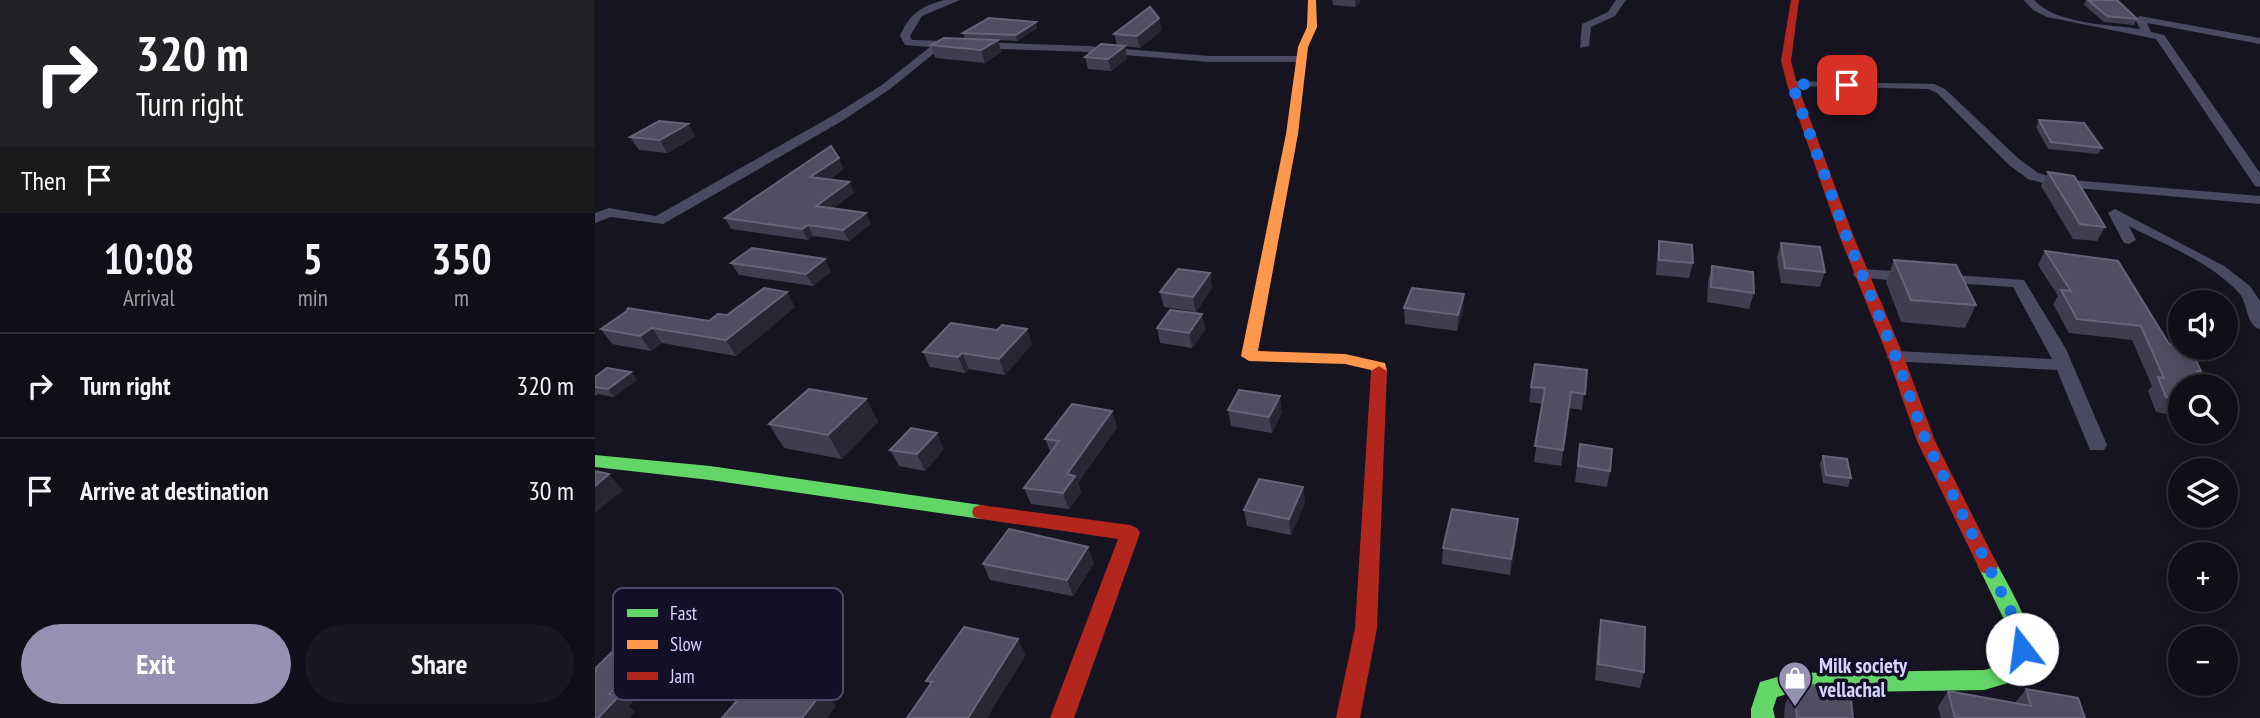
<!DOCTYPE html>
<html lang="en">
<head>
<meta charset="utf-8">
<style>
	:root { --surface:#100f19; --page:#191822; --text:#f1f3f6; --muted:#9c9ca2; --line:#302f38; --accent:#9591b1 }
	body { margin:0; font-family:"PT Sans Narrow",sans-serif; background:var(--page); color:var(--text); height:100vh; display:flex; flex-direction:column; font-size:26px; white-space:nowrap }
	* { box-sizing:border-box; margin:0 }
	p { font-size:23px; color:var(--muted) }
	.icon { flex:none; width:38px; height:38px; fill:none; stroke:currentColor; stroke-width:2; stroke-linecap:round; stroke-linejoin:round }
	.map { position:relative; flex:1; overflow:hidden }
	.panel { display:flex; flex-direction:column; background:var(--surface); width:595px }
	.panel>* { flex:none }
	.hud { background:#202124; color:#fff; overflow:hidden }
	.buttons { position:absolute; left:1573px; top:290px; display:grid; gap:14px }
	.buttons a { display:grid; place-items:center; width:70px; height:70px; border-radius:50%; background:var(--surface); box-shadow:0 4px 18px #0003,0 0 0 2px var(--line); font-size:35px }
	.pin { position:absolute; display:grid; place-items:center; width:60px; height:60px; color:#fff; margin:-30px; border-radius:14px; box-shadow:0 4px 10px #0006 }
	.me { position:absolute; width:77px; margin:-38px; rotate:345deg; stroke-linejoin:round; filter:drop-shadow(0 0 5px #0008) }
	.turn { display:flex; align-items:center; gap:24px; height:147px; padding:0 21px; font-size:32px }
	.turn .icon { width:91px; height:91px; stroke-width:2.5 }
	.turn b { display:block; font-size:49px; line-height:60px }
	.then { display:flex; align-items:center; height:66px; padding:0 21px; background:#0003; gap:14px; font-size:26px }
	.eta { display:flex; justify-content:space-evenly; align-items:center; height:119px; text-align:center }
	.eta b { font-size:42px; font-weight:600; line-height:49px }
	.action { display:flex; gap:14px; margin-top:auto; padding:14px 21px }
	.action a { flex:1; height:80px; border-radius:42px; background:var(--accent); color:#fff; font-size:28px; font-weight:600; line-height:80px; text-align:center }
	.action a+a { background:var(--page); color:var(--text) }
	ul { padding:0; list-style:none }
	li { display:flex; align-items:center; gap:21px; height:105px; padding:0 21px; border-top:2px solid var(--line) }
	li div { flex:1 }
	li b { display:block; font-size:26px }
	li em { font-style:normal }
	main { display:flex; flex:1; min-height:0 }
	.map>svg:first-child { display:block }
	.lines { fill:none; stroke-linecap:round; stroke-linejoin:round }
	.street { fill:#4a4962; fill-rule:evenodd }
	.fast { fill:#63d668; fill-rule:evenodd }
	.slow { fill:#ff974d; fill-rule:evenodd }
	.jam { fill:#b3261e; fill-rule:evenodd }
	.wall { fill:#403d50 }
	.shaded-wall { fill:#282635 }
	.building { fill:#504e63; stroke:#66637b; stroke-width:2 }
	.route { stroke:#1a73e8; stroke-width:12; stroke-dasharray:0 21.6 }
	.labels { text-anchor:middle; stroke-width:7; stroke-linejoin:round; paint-order:stroke }
	.near-poi-label { font-size:21px; font-weight:bold; fill:#d9d4ff; stroke:#130f26; text-anchor:start }
	.key { fill:#130f26; stroke:#4e4a67; stroke-width:2 }
	.key-label { font-size:19px; fill:#d9d4ff }
</style>
</head>
<body>
<main>
<section class="panel">
<div class="hud">
<div class="turn"><svg class="icon" aria-label="right" viewBox="0 0 24 24"><path d="M7 20v-9h11M14 6l5 5-5 5"/></svg><div><b>320 m</b>Turn right</div></div>
<div class="then">Then<svg class="icon" aria-label="arrive" viewBox="0 0 24 24"><path d="M6 21V4h12l-3 4 3 4H6"/></svg></div>
</div>
<div class="eta">
<div><b>10:08</b><p>Arrival</p></div>
<div><b>5</b><p>min</p></div>
<div><b>350</b><p>m</p></div>
</div>
<ul>
<li><svg class="icon" aria-label="right" viewBox="0 0 24 24"><path d="M7 20v-9h11M14 6l5 5-5 5"/></svg><div><b>Turn right</b></div><em>320 m</em></li>
<li><svg class="icon" aria-label="arrive" viewBox="0 0 24 24"><path d="M6 21V4h12l-3 4 3 4H6"/></svg><div><b>Arrive at destination</b></div><em>30 m</em></li>
</ul>
<div class="action"><a>Exit</a><a>Share</a></div>
</section>
<div class="map">
<svg width="1665" height="718" viewBox="0 0 1665 718">
	<rect width="100%" height="100%" fill="#161421"/>
	<g class="lines">
		<g class="street">
			<path d="M349,0H365L327,16L315,36L317,40L494,46L614,56H708L713,59L708,62H614L494,52L347,47L295,89L247,121L68,224L16,217L0,223V213L14,208L61,216L239,115L287,85L335,47L310,45L305,36C314,14 327,6 349,0Z"/>
			<polygon points="1021,0 1031,0 1020,16 996,27 994,46 985,48 987,24 1013,12"/>
			<path d="M1429,0H1439C1463,25 1513,24 1545,29L1540,19L1545,16L1665,38V44L1552,23L1556,32L1569,35L1665,173V187L1660,186L1561,39L1452,17L1438,10Z"/>
			<polygon points="1197,81 1339,84 1350,89 1424,159 1443,173 1464,179 1665,196 1665,204 1458,186 1433,179 1414,165 1342,93 1333,89 1193,86 1193,82"/>
			<path d="M1520,209L1629,266L1655,286L1665,301V329C1651,326 1653,303 1644,293C1616,262 1570,245 1534,226L1541,240L1534,244L1529,243L1513,213Z"/>
			<polygon points="1266,269 1314,272 1322,277 1314,282 1260,277 1258,274 1260,271"/>
			<polygon points="1346,274 1429,280 1471,349 1512,445 1509,450 1495,450 1462,370 1295,361 1292,357 1295,353 1301,351 1457,359 1418,287 1340,282 1338,279"/>
		</g>
		<g class="fast">
			<polygon points="0,455 115,466 386,505 393,507 395,512 393,517 386,519 115,480 0,467"/>
			<path d="M1393,558L1400,560C1414,588 1451,645 1437,676L1389,690L1196,693L1182,697L1178,709L1180,718H1156V709L1165,682L1196,673L1389,670L1417,662L1414,630L1383,566L1386,560Z"/>
		</g>
		<polygon class="slow" points="713,0 721,0 722,27 713,47 703,134 663,351 750,354 790,363 792,371 784,376 778,375 776,370 750,364 654,361 646,356 691,134 703,47 712,27"/>
		<g class="jam">
			<polygon points="1196,0 1204,0 1196,61 1202,84 1258,235 1309,357 1340,441 1403,566 1400,572 1393,574 1386,572 1322,441 1293,357 1244,235 1192,84 1186,61"/>
			<polygon points="784,366 792,371 782,628 765,718 741,718 760,628 776,371"/>
			<polygon points="386,505 535,525 542,528 545,533 479,718 455,718 523,539 386,519 379,517 377,512 379,507"/>
		</g>
	</g>
	<g class="wall">
		<polygon points="737,0 766,0 760,7 738,5"/>
		<polygon points="1491,0 1522,0 1542,19 1539,25 1509,22 1489,5"/>
		<polygon points="441,22 442,28 422,41 403,40 406,52 390,63 340,58 336,45 370,39 368,33"/>
		<polygon points="567,30 545,48 530,46 532,58 516,71 493,69 490,57 522,45 519,34"/>
		<polygon points="1444,120 1507,148 1503,154 1453,149 1441,127"/>
		<polygon points="93,124 100,137 72,153 44,150 35,137"/>
		<polygon points="249,169 233,180 254,182 259,193 238,208 276,224 254,241 218,236 213,240 136,229 130,218"/>
		<polygon points="1453,172 1510,227 1502,241 1478,239 1446,186"/>
		<polygon points="1064,241 1098,263 1094,278 1061,275 1062,256"/>
		<polygon points="1186,243 1230,272 1225,287 1186,283 1182,258"/>
		<polygon points="1450,251 1574,344 1606,371 1604,375 1586,387 1586,417 1561,412 1553,391 1557,386 1537,340 1474,333 1458,304 1463,296 1443,265"/>
		<polygon points="1299,260 1381,305 1370,328 1306,322 1291,282"/>
		<polygon points="136,263 236,272 218,286 144,275"/>
		<polygon points="1117,266 1159,293 1154,309 1112,302 1113,281"/>
		<polygon points="615,273 617,288 601,312 569,307 565,292"/>
		<polygon points="200,307 141,356 67,343 56,351 17,344 6,329 114,321 132,315"/>
		<polygon points="809,308 868,310 862,331 810,324"/>
		<polygon points="607,314 610,330 597,348 565,343 562,328"/>
		<polygon points="402,330 437,344 410,375 374,369 370,373 335,367 328,352"/>
		<polygon points="992,370 987,410 974,408 966,466 939,462 947,404 934,402 936,387"/>
		<polygon points="36,372 42,380 19,397 3,394 0,396 0,377"/>
		<polygon points="271,399 283,422 247,459 189,448 174,424"/>
		<polygon points="633,410 687,412 677,433 636,426"/>
		<polygon points="517,411 522,427 483,483 486,492 474,509 436,504 429,488 456,453 450,439"/>
		<polygon points="985,444 1015,471 1012,487 980,482"/>
		<polygon points="349,449 330,471 304,466 295,450"/>
		<polygon points="1228,456 1256,478 1253,487 1228,483 1225,464"/>
		<polygon points="708,487 710,503 696,535 652,526 649,510"/>
		<polygon points="922,536 915,575 847,564 848,548"/>
		<polygon points="499,563 478,596 395,580 388,564"/>
		<polygon points="1006,620 1049,672 1045,688 1000,680 1003,636"/>
		<polygon points="1201,682 1258,718 1189,718 1190,704"/>
		<polygon points="1431,689 1490,718 1346,718 1343,707 1353,691 1420,703"/>
	</g>
	<g class="shaded-wall">
		<polygon points="760,0 766,0 760,7"/>
		<polygon points="564,18 567,30 545,48 542,36"/>
		<polygon points="441,22 442,28 422,41 421,35"/>
		<polygon points="403,40 406,52 390,63 386,50"/>
		<polygon points="530,46 532,58 516,71 513,59"/>
		<polygon points="93,124 100,137 72,153 65,140"/>
		<polygon points="244,158 249,169 220,188 215,177"/>
		<polygon points="254,182 259,193 226,217 221,206"/>
		<polygon points="271,213 276,224 254,241 248,230"/>
		<polygon points="213,225 218,236 213,240 207,229"/>
		<polygon points="230,259 236,272 218,286 211,274"/>
		<polygon points="615,273 617,288 601,312 598,297"/>
		<polygon points="192,292 200,307 141,356 131,340"/>
		<polygon points="869,294 868,310 862,331 863,315"/>
		<polygon points="607,314 610,330 597,348 594,333"/>
		<polygon points="57,328 67,343 56,351 45,336"/>
		<polygon points="432,329 437,344 410,375 404,359"/>
		<polygon points="367,353 374,369 370,373 363,357"/>
		<polygon points="36,372 42,380 19,397 13,389"/>
		<polygon points="685,396 687,412 677,433 674,417"/>
		<polygon points="271,399 283,422 247,459 233,435"/>
		<polygon points="517,411 522,427 483,483 486,492 474,509 468,493 472,474"/>
		<polygon points="342,433 349,449 330,471 322,454"/>
		<polygon points="14,474 28,490 0,513 0,486"/>
		<polygon points="708,487 710,503 696,535 694,519"/>
		<polygon points="923,519 922,536 915,575 916,559"/>
		<polygon points="493,547 499,563 478,596 472,580"/>
		<polygon points="423,639 431,655 392,718 373,718"/>
		<polygon points="60,648 75,664 34,706 40,712 34,718 3,718 14,694"/>
		<polygon points="229,690 241,706 232,718 207,718"/>
	</g>
	<g class="building">
		<polygon points="1493,0 1522,0 1542,19 1512,16"/>
		<polygon points="555,7 564,18 542,36 519,34"/>
		<polygon points="394,18 441,22 421,35 368,33"/>
		<polygon points="349,38 403,40 386,50 336,45"/>
		<polygon points="506,44 530,46 513,59 490,57"/>
		<polygon points="1444,120 1489,123 1507,148 1456,142"/>
		<polygon points="64,121 93,124 65,140 35,137"/>
		<polygon points="236,146 244,158 215,177 254,182 221,206 271,213 248,230 213,225 207,229 130,218"/>
		<polygon points="1453,172 1479,176 1510,227 1485,224"/>
		<polygon points="1064,241 1097,245 1098,263 1064,260"/>
		<polygon points="1186,243 1225,247 1230,272 1190,268"/>
		<polygon points="157,248 230,259 211,274 136,263"/>
		<polygon points="1450,251 1523,261 1574,344 1586,346 1586,348 1595,348 1606,371 1602,371 1609,387 1586,387 1586,400 1571,397 1563,377 1569,378 1546,326 1482,319 1466,290 1476,291"/>
		<polygon points="1299,260 1361,265 1381,305 1316,300"/>
		<polygon points="1117,266 1158,272 1159,293 1116,287"/>
		<polygon points="583,269 615,273 598,297 565,292"/>
		<polygon points="169,288 192,292 131,340 57,328 45,336 6,329 32,311 33,308 114,321 123,314 132,315"/>
		<polygon points="817,288 869,294 863,315 809,308"/>
		<polygon points="575,310 607,314 594,333 562,328"/>
		<polygon points="356,323 402,330 407,325 432,329 404,359 367,353 363,357 328,352"/>
		<polygon points="940,364 992,370 990,394 976,392 968,450 940,446 950,388 936,387"/>
		<polygon points="12,368 36,372 13,389 0,387 0,377"/>
		<polygon points="214,389 271,399 233,435 174,424"/>
		<polygon points="644,390 685,396 674,417 633,410"/>
		<polygon points="477,404 517,411 472,474 480,476 468,493 429,488 464,441 450,439"/>
		<polygon points="316,428 342,433 322,454 295,450"/>
		<polygon points="985,444 1017,449 1015,471 983,466"/>
		<polygon points="1228,456 1252,459 1256,478 1231,475"/>
		<polygon points="0,471 14,474 0,486"/>
		<polygon points="664,479 708,487 694,519 649,510"/>
		<polygon points="857,509 923,519 916,559 848,548"/>
		<polygon points="414,529 493,547 472,580 388,564"/>
		<polygon points="1006,620 1050,627 1049,672 1003,664"/>
		<polygon points="369,627 423,639 373,718 312,718 337,682 331,681"/>
		<polygon points="29,640 60,648 14,694 24,696 3,718 0,718 0,672 1,671 0,671 0,669"/>
		<polygon points="164,675 229,690 207,718 127,718"/>
		<polygon points="1201,682 1255,691 1258,718 1202,718 1200,697"/>
		<polygon points="1431,689 1483,698 1490,718 1360,718 1353,691 1436,706"/>
	</g>
	<g class="lines">
		<polyline class="route" points="1252,85 1197,84 1251,235 1301,357 1331,441 1425,630 1427,649"/>
	</g>
	<defs>
		<g id="shop-pin" transform="scale(1.75)"><path d="M0 17L-7.5 6A9.5 9.5 0 1 1 7.5 6Z" fill="#9591b1" stroke="#130f26"/><path d="M-5-2.5h2.3a2.7 3.5 0 0 1 5.4 0H5L5.5 6h-11ZM-1.5-2.5h3a1.5 2.3 0 0 0-3 0Z" fill="#fff"/></g>
	</defs>
	<g fill-rule="evenodd">
		<use href="#shop-pin" x="1200" y="678"/>
	</g>
	<g class="labels">
		<g class="near-poi-label">
			<text x="1224" y="673">Milk society<tspan x="1224" dy="24">vellachal</tspan></text>
		</g>
	</g>
	<rect x="18" y="588" width="230" height="112" rx="10" class="key"/>
	<rect x="32" y="609" width="31" height="8" fill="#63d668"/>
	<rect x="32" y="640" width="31" height="9" fill="#ff974d"/>
	<rect x="32" y="672" width="31" height="8" fill="#b3261e"/>
	<g class="key-label">
		<text x="75" y="620">Fast</text>
		<text x="75" y="651">Slow</text>
		<text x="75" y="683">Jam</text>
	</g>
</svg>
<div class="buttons">
<a><svg class="icon" aria-label="sound" viewBox="0 0 24 24"><path d="M4 9h4l5-4v14l-5-4H4zM17 9q2 3 0 6"/></svg></a>
<a><svg class="icon" aria-label="search" viewBox="0 0 24 24"><circle cx="10" cy="10" r="6"/><path d="M15 15l6 6"/></svg></a>
<a><svg class="icon" aria-label="layers" viewBox="0 0 24 24"><path d="M12 4l9 5-9 5-9-5zM3 14l9 5 9-5"/></svg></a>
<a>+</a>
<a>−</a>
</div>
<div class="pin" style="left:1252px;top:85px;background:#d93025"><svg class="icon" aria-label="arrive" viewBox="0 0 24 24"><path d="M6 21V4h12l-3 4 3 4H6"/></svg></div>
<svg class="me" style="left:1427px;top:649px" viewBox="-20 -20 40 40"><circle r="19" fill="#fff"/><path d="M0-13L10 11 0 6-10 11z" fill="#1a73e8"/></svg>
</div>
</main>
</body>
</html>
